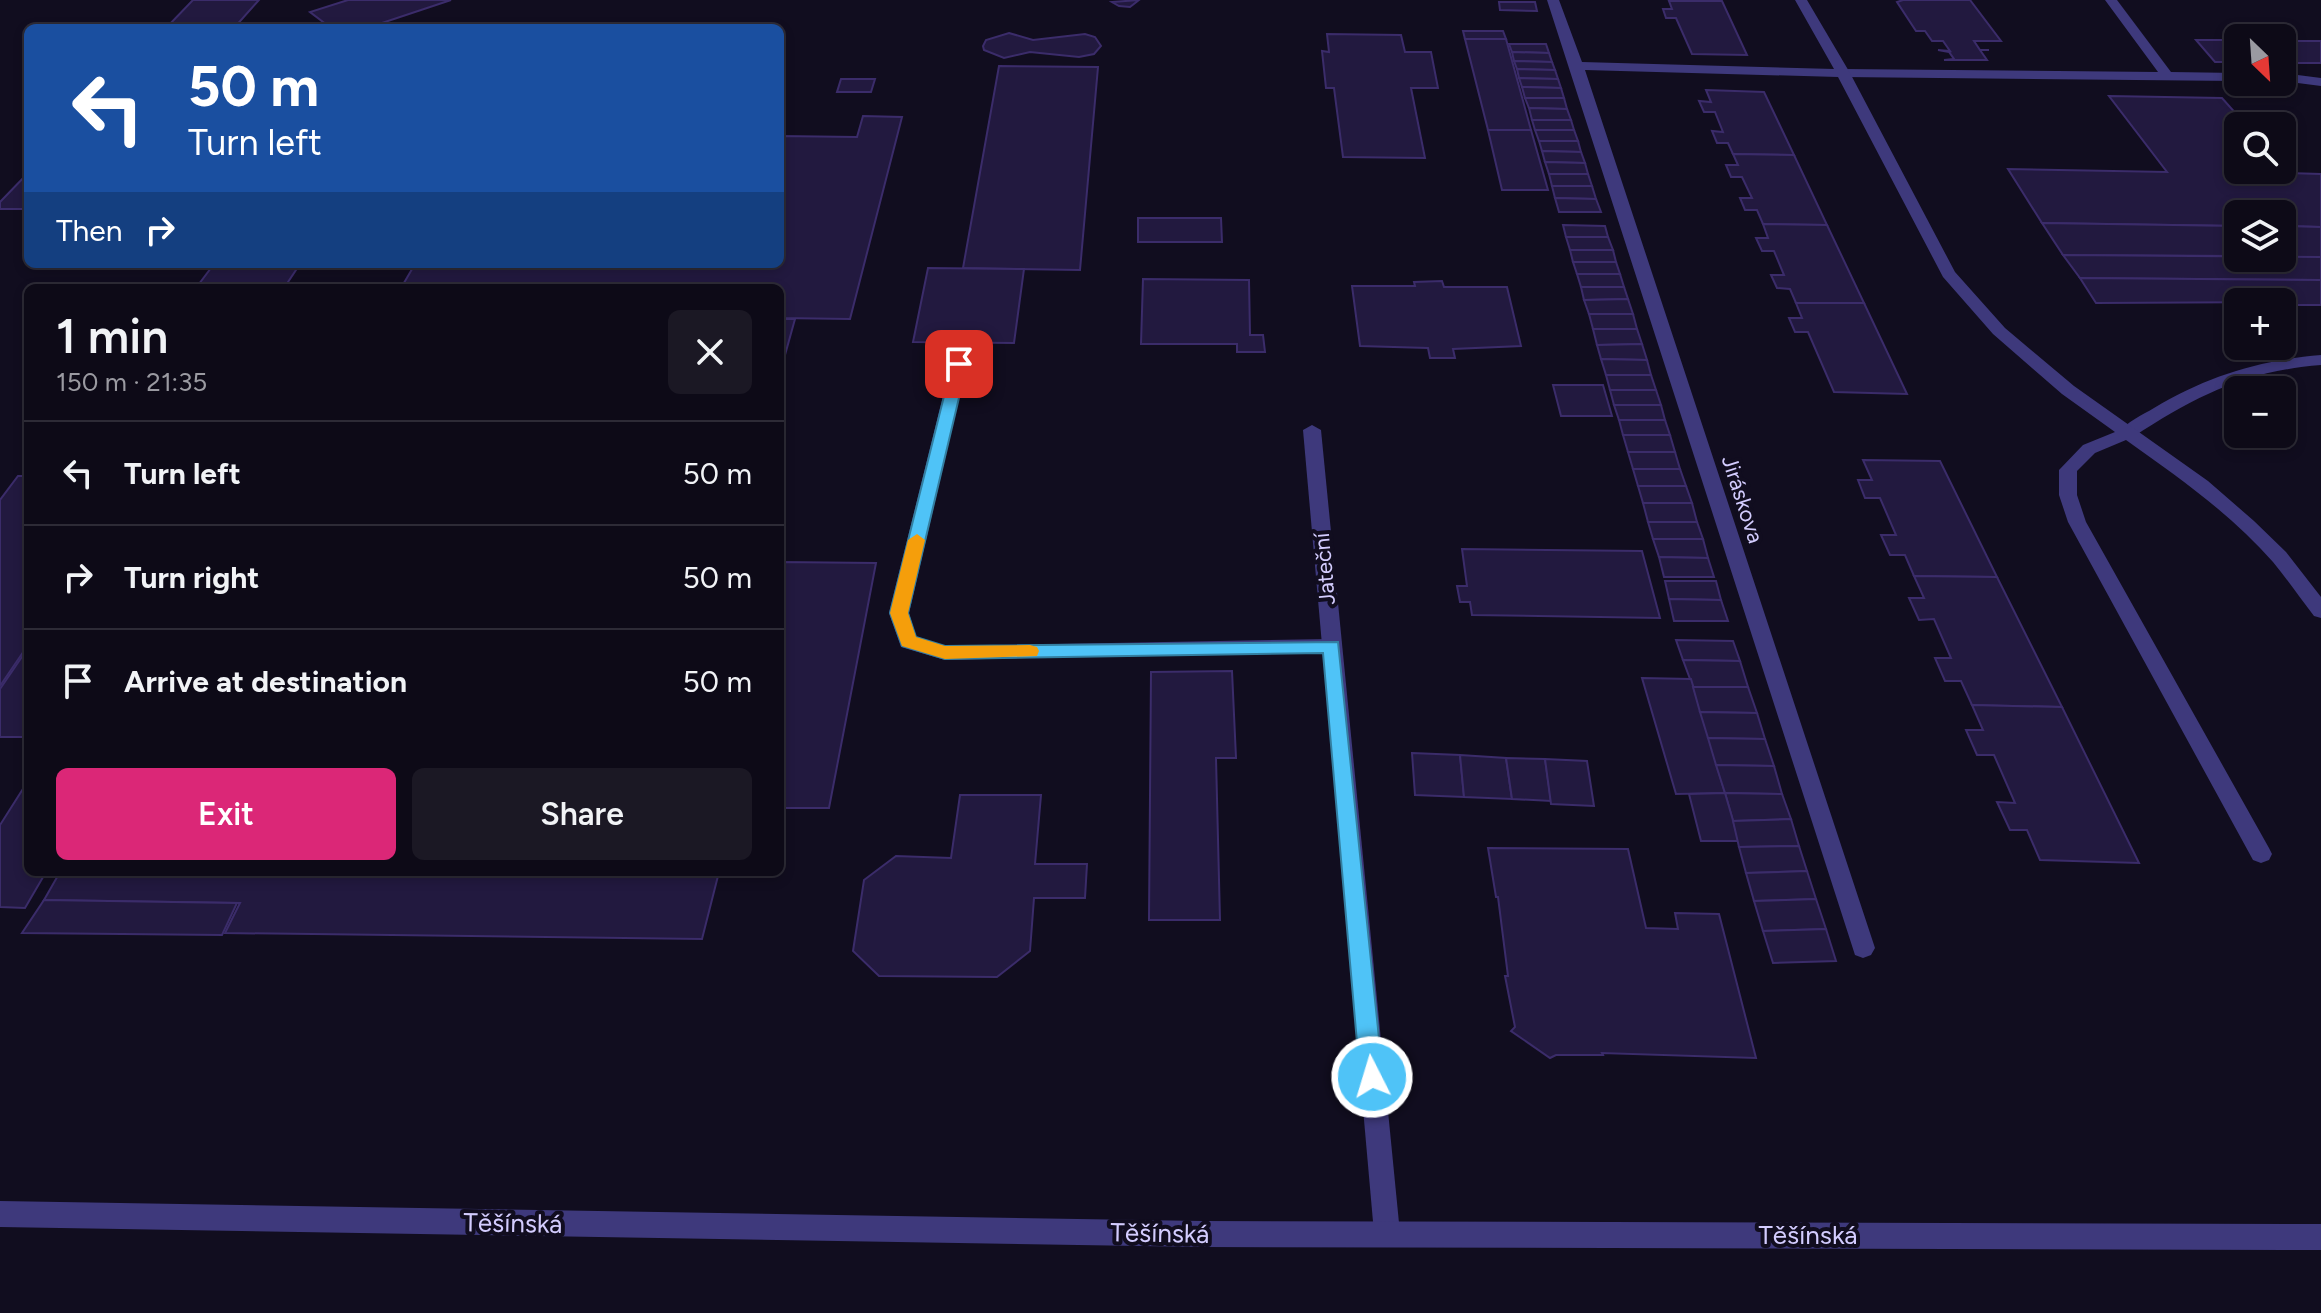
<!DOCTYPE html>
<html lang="en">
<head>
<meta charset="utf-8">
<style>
	:root { --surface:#0d0a17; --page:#1b1824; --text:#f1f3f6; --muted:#9a9aa1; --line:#2d2b36; --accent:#db2777 }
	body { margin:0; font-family:Figtree,sans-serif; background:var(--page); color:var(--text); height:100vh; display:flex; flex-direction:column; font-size:30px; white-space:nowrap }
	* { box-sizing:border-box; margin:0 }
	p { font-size:26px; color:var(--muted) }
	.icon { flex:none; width:44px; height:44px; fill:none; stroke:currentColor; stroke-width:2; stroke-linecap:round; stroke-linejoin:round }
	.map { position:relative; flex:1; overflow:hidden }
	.drawer { position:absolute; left:24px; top:284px; width:760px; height:592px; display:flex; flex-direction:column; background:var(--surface); border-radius:12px; box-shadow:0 4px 12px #0003,0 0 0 2px var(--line) }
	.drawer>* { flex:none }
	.hud { position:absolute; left:24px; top:24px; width:760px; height:244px; border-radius:12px; box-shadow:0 4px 12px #0003,0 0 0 2px var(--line); background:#1a4fa0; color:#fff; overflow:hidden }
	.needle { width:52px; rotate:155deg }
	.tools { position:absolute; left:2224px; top:24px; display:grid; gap:16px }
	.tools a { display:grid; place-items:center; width:72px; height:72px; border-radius:12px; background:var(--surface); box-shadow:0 4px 12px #0003,0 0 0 2px var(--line); font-size:40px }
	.pin { position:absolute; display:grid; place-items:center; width:68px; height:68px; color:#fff; margin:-34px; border-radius:16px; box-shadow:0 4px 12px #0006 }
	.me { position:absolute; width:88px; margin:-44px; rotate:355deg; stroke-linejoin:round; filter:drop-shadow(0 0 6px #0008) }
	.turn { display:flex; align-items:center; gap:28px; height:168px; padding:0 32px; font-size:36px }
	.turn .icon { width:104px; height:104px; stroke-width:2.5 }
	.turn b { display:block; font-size:56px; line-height:68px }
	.then { display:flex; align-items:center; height:76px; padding:0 32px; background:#0003; gap:16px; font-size:30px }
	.round { display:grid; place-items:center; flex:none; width:84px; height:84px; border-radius:12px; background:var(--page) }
	.summary { display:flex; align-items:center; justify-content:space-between; height:136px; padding:0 32px }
	h1 { font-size:48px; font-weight:600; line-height:60px }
	.primary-button { display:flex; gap:16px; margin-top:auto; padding:16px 32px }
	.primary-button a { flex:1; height:92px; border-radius:12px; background:var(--accent); color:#fff; font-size:32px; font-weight:600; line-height:92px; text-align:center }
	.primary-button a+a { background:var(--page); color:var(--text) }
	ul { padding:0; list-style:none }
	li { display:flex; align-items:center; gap:24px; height:104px; padding:0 32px; border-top:2px solid var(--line) }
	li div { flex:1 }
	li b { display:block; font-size:30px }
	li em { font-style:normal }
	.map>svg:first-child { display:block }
	.building { fill:#22193f; stroke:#3b2c6a; stroke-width:2 }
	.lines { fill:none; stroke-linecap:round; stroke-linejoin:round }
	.service { fill:#3e397c; fill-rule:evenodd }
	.minor { fill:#3e397c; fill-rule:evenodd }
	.tertiary { fill:#3e397c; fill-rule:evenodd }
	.route { fill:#4fc3f7; stroke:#337fa1; stroke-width:2 }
	.slow { fill:#f59e0b }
	.labels { text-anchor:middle; stroke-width:8; stroke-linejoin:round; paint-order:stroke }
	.street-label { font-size:22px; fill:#d3ccfe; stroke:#110d1f }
	.near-street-label { font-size:26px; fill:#d3ccfe; stroke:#110d1f }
</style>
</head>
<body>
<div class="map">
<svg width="2321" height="1313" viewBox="0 0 2321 1313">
	<rect width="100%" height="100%" fill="#110d1f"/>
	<g class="building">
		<polygon points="193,0 259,0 234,28 166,28"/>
		<polygon points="348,0 451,0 367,28 331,28 310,12"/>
		<polygon points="1139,0 1130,7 1119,6 1112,2"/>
		<polygon points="1903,0 1970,0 2001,41 1974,41 1980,50 1989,50 1980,50 1987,60 1944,60 1954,59 1949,52 1938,50 1950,51 1943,41 1932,41 1925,31 1916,31 1897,2"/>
		<polygon points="1669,1 1722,1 1747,55 1692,54 1676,18 1666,18 1663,9 1672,9"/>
		<polygon points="1499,2 1535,2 1537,11 1500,10"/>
		<polygon points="1463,31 1503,31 1506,39 1465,39"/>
		<polygon points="1009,33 1033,40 1085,34 1095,37 1101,46 1094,54 1079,57 1030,52 1004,58 984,50 983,46 986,40"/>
		<polygon points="1327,34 1401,35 1405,52 1431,52 1438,88 1411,88 1425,158 1343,157 1334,88 1326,88 1322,51 1329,52"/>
		<polygon points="1465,39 1506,39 1531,130 1488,130"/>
		<polygon points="2196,40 2238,40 2238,62 2215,62"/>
		<rect x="2282" y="41" width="39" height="22"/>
		<polygon points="1509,44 1546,44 1549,53 1512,52"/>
		<polygon points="1512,52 1549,53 1552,62 1514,61"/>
		<polygon points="1514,61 1552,62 1555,70 1517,69"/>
		<polygon points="999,66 1098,67 1080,270 963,268"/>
		<polygon points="1517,69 1555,70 1558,79 1519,78"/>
		<polygon points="1519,78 1558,79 1561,88 1522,87"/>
		<polygon points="841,79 875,79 871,92 837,92"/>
		<polygon points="1522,87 1561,88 1564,98 1525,98"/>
		<polygon points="1706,90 1764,92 1794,155 1733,154 1728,143 1717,143 1712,131 1723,132 1715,112 1704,112 1699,101 1711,102"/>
		<polygon points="2109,96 2222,98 2247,126 2238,126 2238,170 2282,170 2282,166 2288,173 2321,174 2321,227 2282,226 2282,214 2238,214 2238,226 2042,223 2008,169 2167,172"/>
		<polygon points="1525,98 1564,98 1567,109 1529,108"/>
		<polygon points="1529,108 1567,109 1571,120 1532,120"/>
		<polygon points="863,116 902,117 850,319 780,318 780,288 401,288 415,264 780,264 780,136 857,137"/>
		<polygon points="1532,120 1571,120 1574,130 1535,130"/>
		<polygon points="1488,130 1531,130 1548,190 1502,190"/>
		<polygon points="1535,130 1574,130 1578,141 1539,141"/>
		<polygon points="1539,141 1578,141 1581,152 1542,151"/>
		<polygon points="1542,151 1581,152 1585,163 1545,162"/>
		<polygon points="1733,154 1794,155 1827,225 1763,224 1757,210 1745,210 1740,198 1752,198 1742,177 1731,177 1726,165 1738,165"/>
		<polygon points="1545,162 1585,163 1588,174 1549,174"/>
		<polygon points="28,173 28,209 0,209 0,202"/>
		<polygon points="1549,174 1588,174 1592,186 1552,186"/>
		<polygon points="1552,186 1592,186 1596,199 1555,198"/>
		<polygon points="1555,198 1596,199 1601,212 1559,212"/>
		<polygon points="1138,218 1221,218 1222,242 1138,242"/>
		<polygon points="2042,223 2238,226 2238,256 2063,255"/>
		<polygon points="1763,224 1827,225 1864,303 1796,303 1790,289 1777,288 1771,275 1784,275 1774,251 1762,251 1756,238 1768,238"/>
		<polygon points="1563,225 1605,226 1608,237 1566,237"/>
		<polygon points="2282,226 2321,227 2321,257 2282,257"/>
		<polygon points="1566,237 1608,237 1613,250 1570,250"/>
		<polygon points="1570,250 1613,250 1616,262 1573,262"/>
		<polygon points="2063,255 2321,257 2321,280 2080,278"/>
		<polygon points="1573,262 1616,262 1620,274 1577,274"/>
		<polygon points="214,264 300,264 284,288 196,288"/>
		<polygon points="928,268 1024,269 1014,343 913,342"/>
		<polygon points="1577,274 1620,274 1624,287 1581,287"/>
		<polygon points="2080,278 2321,280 2321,305 2282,305 2282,302 2096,303"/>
		<polygon points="1143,279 1249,280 1250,335 1263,335 1265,352 1237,352 1237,344 1141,344"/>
		<polygon points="1442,281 1444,287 1507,287 1521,346 1453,349 1455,358 1430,358 1428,348 1360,346 1352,286 1415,286 1414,282"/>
		<polygon points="1581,287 1624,287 1628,299 1584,300"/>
		<polygon points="1628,299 1633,314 1589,314 1584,300"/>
		<polygon points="1796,303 1864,303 1907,394 1834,392 1808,332 1795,332 1789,318 1802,318"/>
		<polygon points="1589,314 1633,314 1637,329 1593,329"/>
		<polygon points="780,319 795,319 780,373"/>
		<polygon points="1593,329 1637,329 1642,344 1597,345"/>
		<polygon points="1642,344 1647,360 1601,359 1597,345"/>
		<polygon points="1601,359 1647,360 1651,375 1606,375"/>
		<polygon points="1606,375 1651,375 1656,390 1610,390"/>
		<polygon points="1553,385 1603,385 1612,416 1561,416"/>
		<polygon points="1610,390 1656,390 1661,405 1614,405"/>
		<polygon points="1614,405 1661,405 1665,420 1619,420"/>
		<polygon points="1619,420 1665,420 1670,435 1623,435"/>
		<polygon points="1623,435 1670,435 1675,452 1628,452"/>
		<polygon points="1628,452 1675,452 1680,469 1633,469"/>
		<polygon points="1863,460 1940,461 1997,577 1914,576 1905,555 1890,555 1881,535 1896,535 1880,498 1865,498 1858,480 1872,480"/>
		<polygon points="1633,469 1680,469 1686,486 1638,486"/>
		<polygon points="18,476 28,476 28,645 0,686 0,500"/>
		<polygon points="1638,486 1686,486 1692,503 1643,503"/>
		<polygon points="1643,503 1692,503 1697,522 1648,522"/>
		<polygon points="1648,522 1697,522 1703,539 1653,539"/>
		<polygon points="1653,539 1703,539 1708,558 1659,557"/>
		<polygon points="1462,549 1642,551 1660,618 1472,615 1470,602 1460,602 1457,586 1467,586"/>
		<polygon points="1659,557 1708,558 1714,577 1664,577"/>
		<polygon points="780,562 876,563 829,808 780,808"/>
		<polygon points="1914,576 1997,577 2062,707 1972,705 1961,681 1945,681 1935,658 1951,658 1934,619 1919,620 1909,598 1924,598"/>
		<polygon points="1665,581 1716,581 1721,600 1669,599"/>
		<polygon points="1669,599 1721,600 1728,621 1674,621"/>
		<polygon points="1676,640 1733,641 1740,661 1683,660"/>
		<polygon points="28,648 28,737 0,737 0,689"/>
		<polygon points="1683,660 1740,661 1748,687 1693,687"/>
		<polygon points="1232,671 1236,758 1216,758 1220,920 1149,920 1151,672"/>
		<polygon points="1642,678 1691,679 1725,793 1676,794"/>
		<polygon points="1693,687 1748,687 1757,713 1700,712"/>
		<polygon points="1972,705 2062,707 2139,863 2040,860 2027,830 2010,830 1997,802 2015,803 1994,755 1977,755 1966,730 1983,730"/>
		<polygon points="1700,712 1757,713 1765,739 1708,738"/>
		<polygon points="1708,738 1765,739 1774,766 1716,765"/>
		<polygon points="1412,753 1460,755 1464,797 1415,795"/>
		<polygon points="1460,755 1506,758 1512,799 1464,797"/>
		<polygon points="1506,758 1545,759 1551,801 1512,799"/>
		<polygon points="1545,759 1587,761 1594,806 1551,804"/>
		<polygon points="1716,765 1774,766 1782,794 1725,793"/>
		<polygon points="28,781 28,872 46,872 25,908 0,907 0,825"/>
		<polygon points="1725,793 1782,794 1791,819 1733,821"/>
		<polygon points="1725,793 1739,841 1701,841 1689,794"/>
		<polygon points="960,795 1041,795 1035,864 1087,864 1085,898 1034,898 1030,951 997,977 879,976 853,951 864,880 896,856 951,858"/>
		<polygon points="1791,819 1799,846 1739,847 1733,821"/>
		<polygon points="1799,846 1807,871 1746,873 1739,847"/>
		<polygon points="1488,848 1628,849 1646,928 1678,929 1675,913 1719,914 1756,1058 1602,1053 1603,1055 1556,1055 1550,1058 1511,1031 1515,1027 1505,976 1508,976 1498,897 1496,897"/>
		<polygon points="1807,871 1816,899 1754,901 1746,873"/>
		<polygon points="60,872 719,872 702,939 225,933 240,903 44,900"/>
		<polygon points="1816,899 1826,929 1763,931 1754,901"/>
		<polygon points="44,900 237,903 222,935 22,933"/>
		<polygon points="1826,929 1836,961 1773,963 1763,931"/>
	</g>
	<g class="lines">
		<g class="service">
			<polygon points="2105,0 2117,0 2171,72 2238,73 2238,81 1843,77 1836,73 1843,69 2158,72"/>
			<polygon points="2282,73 2321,78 2321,86 2282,81"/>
			<path d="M2321,355V365C2245,371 2196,396 2133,437H2121L2118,433C2127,422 2142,415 2154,408C2207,376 2260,360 2321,355Z"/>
			<polygon points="959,359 967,364 909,613 916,637 945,646 1331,639 1338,641 1341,646 1338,651 945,660 901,647 889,613 951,364"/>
		</g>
		<g class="minor">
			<path d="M1547,0H1559L1582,62L1834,69L1795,0H1807L1850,73L1955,272L2005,328L2074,386L2208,481L2254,521L2286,552L2321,597V618L2314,616C2300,598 2287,579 2273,562C2231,514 2178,477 2126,440L2095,453L2077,471V495L2086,522L2269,848L2272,854L2269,860L2261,863L2253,860L2068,522L2059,495V470L2083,445L2115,432L2062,394L1993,334L1943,277L1838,77L1585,70L1875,948L1871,955L1863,958L1855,955Z"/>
			<polygon points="1312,425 1321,430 1400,1233 1396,1242 1387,1246 1378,1242 1374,1233 1303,430"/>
		</g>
		<polygon class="tertiary" points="0,1201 1202,1221 2321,1224 2321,1250 1202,1247 0,1227"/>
	</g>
	<polygon class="route" points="959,359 967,364 908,613 916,637 945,646 1338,642 1383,1077 1380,1084 1372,1087 1364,1084 1360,1077 1323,653 945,659 902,646 890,613 952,364"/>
	<polygon class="slow" points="917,534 925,540 908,613 916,637 945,646 1030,645 1037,647 1039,651 1037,656 945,659 902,646 890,613 908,540"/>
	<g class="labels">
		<g class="street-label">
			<text transform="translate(1743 499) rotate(72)" y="8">Jiráskova</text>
			<text transform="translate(1324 569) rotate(-95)" y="8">Jateční</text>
		</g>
		<g class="near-street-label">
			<text transform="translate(513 1223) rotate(1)" y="9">Těšínská</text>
			<text transform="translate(1160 1233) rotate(1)" y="9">Těšínská</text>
			<text x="1808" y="1244">Těšínská</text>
		</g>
	</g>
</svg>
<div class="tools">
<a><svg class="needle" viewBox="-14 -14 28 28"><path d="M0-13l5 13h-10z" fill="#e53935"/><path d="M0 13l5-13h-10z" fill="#9a9aa1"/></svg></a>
<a><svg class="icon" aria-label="search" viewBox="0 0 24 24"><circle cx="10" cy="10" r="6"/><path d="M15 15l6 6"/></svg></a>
<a><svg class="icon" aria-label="layers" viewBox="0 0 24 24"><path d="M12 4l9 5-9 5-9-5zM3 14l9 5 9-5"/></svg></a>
<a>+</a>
<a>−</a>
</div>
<div class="pin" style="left:959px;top:364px;background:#d93025"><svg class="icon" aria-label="arrive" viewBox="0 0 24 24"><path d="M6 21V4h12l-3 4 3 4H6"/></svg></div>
<svg class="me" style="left:1372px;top:1077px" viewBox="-20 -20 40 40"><circle r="17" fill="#4fc3f7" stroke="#fff" stroke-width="3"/><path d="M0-11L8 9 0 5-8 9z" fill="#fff"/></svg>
<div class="hud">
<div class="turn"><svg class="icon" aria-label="left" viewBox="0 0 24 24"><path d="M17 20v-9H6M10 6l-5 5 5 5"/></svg><div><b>50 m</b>Turn left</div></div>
<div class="then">Then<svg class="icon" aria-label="right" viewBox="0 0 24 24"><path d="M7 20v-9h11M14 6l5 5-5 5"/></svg></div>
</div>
<section class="drawer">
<div class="summary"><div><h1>1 min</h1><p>150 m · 21:35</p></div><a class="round"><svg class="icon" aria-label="close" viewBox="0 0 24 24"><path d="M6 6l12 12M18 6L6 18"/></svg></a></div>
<ul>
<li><svg class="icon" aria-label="left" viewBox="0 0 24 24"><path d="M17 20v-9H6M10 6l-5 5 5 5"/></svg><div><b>Turn left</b></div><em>50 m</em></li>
<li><svg class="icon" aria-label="right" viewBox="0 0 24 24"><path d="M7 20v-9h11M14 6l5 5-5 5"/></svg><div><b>Turn right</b></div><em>50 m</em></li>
<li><svg class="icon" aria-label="arrive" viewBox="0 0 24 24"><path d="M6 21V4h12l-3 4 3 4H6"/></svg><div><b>Arrive at destination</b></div><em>50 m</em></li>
</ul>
<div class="primary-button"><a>Exit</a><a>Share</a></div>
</section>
</div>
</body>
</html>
